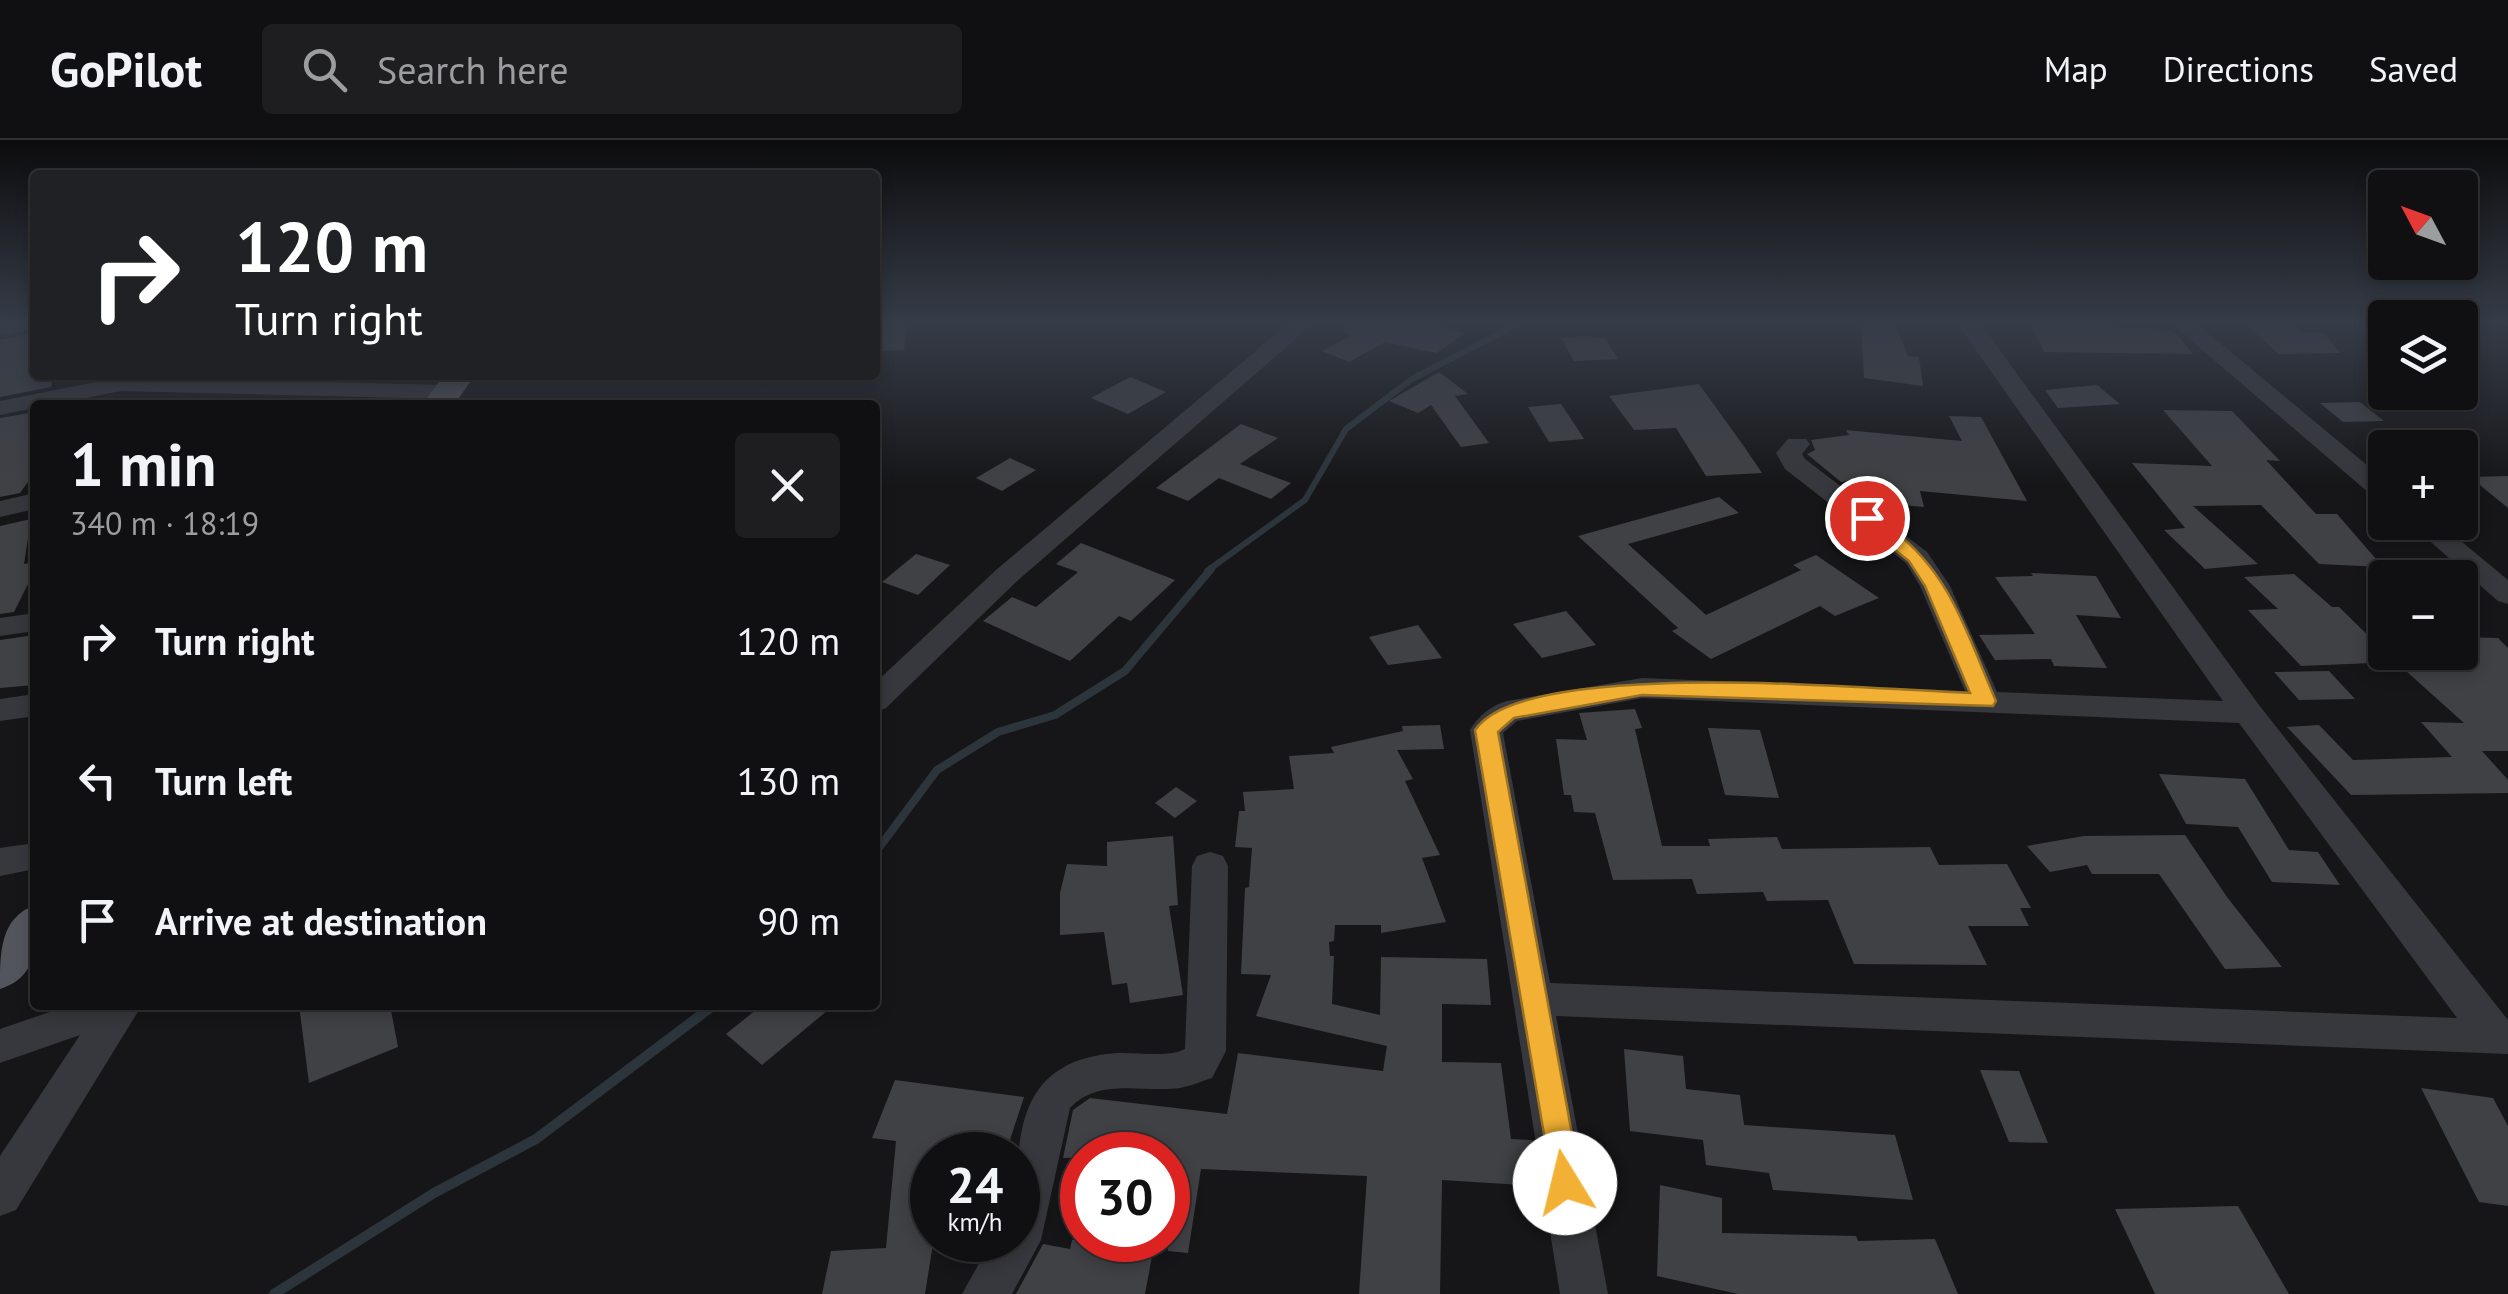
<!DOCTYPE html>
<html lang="en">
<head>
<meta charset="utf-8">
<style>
	:root { --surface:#101012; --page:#1e1e20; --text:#f1f3f6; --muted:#9c9d9f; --line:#303032 }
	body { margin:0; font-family:"PT Sans",sans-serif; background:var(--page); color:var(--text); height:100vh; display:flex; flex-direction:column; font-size:38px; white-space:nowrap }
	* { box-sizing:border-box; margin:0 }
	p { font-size:32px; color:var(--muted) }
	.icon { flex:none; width:55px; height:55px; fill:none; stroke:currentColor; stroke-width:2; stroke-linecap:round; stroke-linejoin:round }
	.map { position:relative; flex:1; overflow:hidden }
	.details { position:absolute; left:30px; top:260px; width:850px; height:610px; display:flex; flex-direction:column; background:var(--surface); border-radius:10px; box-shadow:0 5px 15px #0003,0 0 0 2px var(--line) }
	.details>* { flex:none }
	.hud { position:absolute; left:30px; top:30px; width:850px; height:210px; border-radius:10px; box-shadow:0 5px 15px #0003,0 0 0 2px var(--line); background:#202124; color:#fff; overflow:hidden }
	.needle { width:65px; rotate:311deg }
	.controls { position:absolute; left:2368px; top:30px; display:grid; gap:20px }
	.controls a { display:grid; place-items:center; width:110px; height:110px; border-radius:10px; background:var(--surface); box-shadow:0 5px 15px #0003,0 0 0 2px var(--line); font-size:50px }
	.speed { position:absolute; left:910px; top:992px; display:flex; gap:20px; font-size:50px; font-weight:700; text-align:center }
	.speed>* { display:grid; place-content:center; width:130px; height:130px; border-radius:50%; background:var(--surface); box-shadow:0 5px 15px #0003,0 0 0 2px var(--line); line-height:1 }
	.speed small { font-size:25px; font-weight:400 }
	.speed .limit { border:15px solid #d22; background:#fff; color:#111 }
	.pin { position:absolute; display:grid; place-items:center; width:85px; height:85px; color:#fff; margin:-42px; border:5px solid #fff; border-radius:50%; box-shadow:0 2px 10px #0007 }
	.me { position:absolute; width:110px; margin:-55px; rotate:351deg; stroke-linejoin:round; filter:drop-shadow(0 0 8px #0008) }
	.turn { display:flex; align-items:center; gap:35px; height:210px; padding:0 40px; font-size:45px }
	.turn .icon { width:130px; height:130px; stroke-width:2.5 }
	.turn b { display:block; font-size:70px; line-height:85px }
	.round { display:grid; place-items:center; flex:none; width:105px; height:105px; border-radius:10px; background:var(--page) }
	.overview { display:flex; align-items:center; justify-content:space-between; height:170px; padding:0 40px }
	h1 { font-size:60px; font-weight:700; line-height:75px }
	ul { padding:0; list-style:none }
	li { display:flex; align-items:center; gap:30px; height:140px; padding:0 40px }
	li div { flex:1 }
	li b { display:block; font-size:38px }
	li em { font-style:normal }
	header { display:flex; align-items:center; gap:60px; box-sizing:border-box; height:140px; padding:0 50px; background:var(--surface); border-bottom:2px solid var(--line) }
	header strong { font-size:48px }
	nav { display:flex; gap:55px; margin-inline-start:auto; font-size:35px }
	.search { width:700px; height:90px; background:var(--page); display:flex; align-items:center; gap:25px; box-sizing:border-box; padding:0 35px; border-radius:10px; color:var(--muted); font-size:38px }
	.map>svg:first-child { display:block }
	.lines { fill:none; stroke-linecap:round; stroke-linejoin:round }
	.stream-far2 { stroke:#2c353c; stroke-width:6 }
	.stream-far1 { stroke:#2c353c; stroke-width:8 }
	.stream { stroke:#2c353c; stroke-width:10 }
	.building { fill:#404145 }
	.minor { fill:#37383d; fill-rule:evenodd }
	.major { fill:#53555c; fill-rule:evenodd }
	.route { fill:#f2b134; stroke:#9d7322; stroke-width:2.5 }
</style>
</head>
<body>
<header>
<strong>GoPilot</strong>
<div class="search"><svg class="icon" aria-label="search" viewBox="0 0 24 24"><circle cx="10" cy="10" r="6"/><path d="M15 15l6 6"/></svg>Search here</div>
<nav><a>Map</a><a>Directions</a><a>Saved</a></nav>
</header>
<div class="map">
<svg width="2508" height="1154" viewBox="0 0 2508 1154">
	<rect width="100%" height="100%" fill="#161618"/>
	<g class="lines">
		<polyline class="stream-far2" points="1207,431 1305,360 1346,289 1412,239 1520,183"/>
		<polyline class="stream-far1" points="875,713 937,630 998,592 1055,575 1125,531 1211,429"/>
		<polyline class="stream" points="274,1154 434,1053 536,999 714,865"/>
	</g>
	<g class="building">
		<polygon points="875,183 907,183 904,210 875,211"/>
		<polygon points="1344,183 1429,183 1466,193 1436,213 1385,202 1349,222 1322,211 1352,195 1343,193"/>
		<polygon points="1861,183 1895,183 1908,216 1919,217 1923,246 1864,238"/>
		<polygon points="2030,183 2173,190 2193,214 2044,212"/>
		<polygon points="2244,183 2292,183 2303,192 2324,193 2340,213 2279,214"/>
		<polygon points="35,193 35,235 53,235 51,247 0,257 0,200"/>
		<polygon points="1586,196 1606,199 1618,219 1574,221 1561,198"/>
		<polygon points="1439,232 1468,254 1455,256 1489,303 1461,307 1431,265 1418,273 1389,261"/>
		<polygon points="1130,237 1166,252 1128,274 1091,258"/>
		<polygon points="1699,244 1743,305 1762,333 1706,336 1676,288 1634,290 1609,256"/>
		<polygon points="2097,245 2120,264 2058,268 2045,250"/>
		<polygon points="2360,262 2384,281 2343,282 2320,263"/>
		<polygon points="1561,264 1575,285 1584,299 1549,302 1528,267"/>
		<polygon points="2163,270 2232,271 2280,321 2266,320 2316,374 2337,374 2383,427 2319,424 2261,365 2193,366 2258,424 2205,429 2164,390 2185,388 2132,323 2212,326"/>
		<polygon points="35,272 35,332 20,353 0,357 0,278"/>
		<polygon points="1949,276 1981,277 2027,361 1920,351 1924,367 1879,363 1872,337 1841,342 1807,314 1815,310 1811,300 1849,295 1846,290 1962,301"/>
		<polygon points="1241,284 1278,298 1240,324 1291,343 1271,359 1219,338 1188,361 1156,348"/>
		<polygon points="1010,318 1036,330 1002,351 976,338"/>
		<polygon points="2508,336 2508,368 2470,337"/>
		<polygon points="1719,357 1739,373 1628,404 1706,475 1801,430 1793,425 1816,415 1879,458 1835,476 1820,466 1711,519 1672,491 1678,488 1578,396"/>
		<polygon points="31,379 24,424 35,422 35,430 14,472 0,474 0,386"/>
		<polygon points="1081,403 1175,440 1131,481 1119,476 1070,521 983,481 1012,457 1036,467 1078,432 1056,424"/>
		<polygon points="916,414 950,425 918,455 882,442"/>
		<polygon points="2031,433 2096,436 2121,478 2076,475 2107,528 2054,526 2051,519 1995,520 1979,495 2035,494 1995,437 2033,436"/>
		<polygon points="2294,434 2332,467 2339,467 2385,512 2460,512 2460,497 2498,498 2508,508 2508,611 2482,611 2508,640 2508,653 2351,655 2287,587 2319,585 2353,620 2452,617 2421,582 2464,583 2396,522 2301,526 2248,470 2278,469 2244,437"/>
		<polygon points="1566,471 1596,505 1542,518 1513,484"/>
		<polygon points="1418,485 1442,518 1388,525 1369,497"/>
		<polygon points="35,495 35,545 0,548 0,500"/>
		<polygon points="2329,531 2355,559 2299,560 2274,532"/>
		<polygon points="1635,569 1642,588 1635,589 1662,706 1710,706 1708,699 1777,697 1782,709 1930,707 1939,725 2007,724 2031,768 2020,768 2029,786 1968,786 1987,825 1854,824 1828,760 1767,761 1763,752 1697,754 1692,739 1613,740 1595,673 1574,672 1571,655 1564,655 1556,599 1587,600 1579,573"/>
		<polygon points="1440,585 1444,609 1397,610 1413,639 1405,641 1440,715 1422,718 1446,782 1381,793 1381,785 1335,785 1334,801 1329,802 1330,816 1334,816 1332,864 1380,875 1381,817 1487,819 1491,865 1442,864 1442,922 1501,923 1511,999 1532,1000 1536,1046 1442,1040 1440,1154 1359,1154 1367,1036 1201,1029 1188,1113 1168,1111 1168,1015 1063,1018 1073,970 1090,958 1227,974 1238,913 1383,931 1387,906 1256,876 1271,835 1241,834 1245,748 1249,747 1252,708 1235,707 1239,671 1245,671 1243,652 1294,649 1289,616 1334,613 1331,607 1403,591 1402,586"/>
		<polygon points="1708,588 1760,590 1779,658 1725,655"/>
		<polygon points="2159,634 2245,639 2289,710 2318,712 2340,745 2272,742 2238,687 2186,684"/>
		<polygon points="1176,647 1197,661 1175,678 1155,663"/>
		<polygon points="2185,695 2227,757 2282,827 2225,829 2159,734 2092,734 2087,725 2050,732 2027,706 2084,696"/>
		<polygon points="1173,696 1178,765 1169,766 1183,855 1130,863 1127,843 1112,845 1104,792 1060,795 1060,753 1067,724 1107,726 1107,702"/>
		<polygon points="299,865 390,865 398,907 309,943"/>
		<polygon points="762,865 834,865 762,925 726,894"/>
		<polygon points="1624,909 1683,916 1686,949 1740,955 1744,985 1895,995 1913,1060 1773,1050 1769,1033 1706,1025 1703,1000 1630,991"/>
		<polygon points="1980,930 2019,931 2048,1003 2009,1002"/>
		<polygon points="895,940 1024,957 1005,1015 932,1006 932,1110 925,1154 822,1154 831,1111 886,1108 896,1001 872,998"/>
		<polygon points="2421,948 2493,958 2508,986 2508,1066 2479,1062"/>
		<polygon points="1660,1045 1722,1058 1722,1093 1856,1096 1858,1101 1935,1099 1958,1154 1738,1154 1657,1136"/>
		<polygon points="2238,1066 2289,1154 2155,1154 2115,1069"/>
		<polygon points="1072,1100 1155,1100 1145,1154 1016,1154 1043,1104 1070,1109"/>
	</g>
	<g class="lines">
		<g class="minor">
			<polygon points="0,183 35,183 35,189 0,196"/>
			<polygon points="1289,183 1314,183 1016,442 886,568 875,572 875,543 996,430"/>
			<path d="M1957,183H1980L2259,565L2508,880V914L1556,876L1608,1154H1560L1470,590C1478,576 1492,565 1507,561L1642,538L1965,551L1920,446L1906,423L1785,329L1776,313L1788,299H1806L1810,304L1802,314L1805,319L1927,412L1950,446L1997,552L2223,561ZM1642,558L2239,583L2457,878L1550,843L1503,593L1517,581Z"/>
			<polygon points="2171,183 2196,183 2385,340 2385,361 2376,359"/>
			<polygon points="121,237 448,245 460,252 448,259 121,251 0,275 0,261"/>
			<polygon points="35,353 35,369 0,377 0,361"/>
			<polygon points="2408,382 2438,382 2508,440 2508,464 2498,461"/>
			<polygon points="35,473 35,491 0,496 0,478"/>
			<polygon points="35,554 35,576 0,581 0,559"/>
			<polygon points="35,703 35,729 0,736 0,708"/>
			<path d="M1210,712L1223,716L1228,726L1226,911L1212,938C1202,941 1191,946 1180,948C1143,953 1099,937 1070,968L1041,1100L1012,1154H962L992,1100H1018C1018,1015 1004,921 1117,913C1137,912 1169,918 1185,909L1192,726L1197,716Z"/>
			<polygon points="70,865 142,865 16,1070 0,1076 0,1016 80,895 0,923 0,889"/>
		</g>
		<g class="major">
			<polygon points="444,235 475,235 454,265 422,265"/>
			<path d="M35,765C35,802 41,836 0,849C0,812 0,778 35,765Z"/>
		</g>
	</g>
	<linearGradient id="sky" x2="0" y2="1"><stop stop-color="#0c0c0d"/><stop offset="0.53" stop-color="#363c48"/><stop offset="1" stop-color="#363c48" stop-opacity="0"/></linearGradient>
	<rect width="2508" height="345" fill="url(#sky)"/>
	<path class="route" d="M1860,374C1874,371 1882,381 1893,390C1952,435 1967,495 1996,561L1993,566L1642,555L1514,578L1498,592L1581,1043L1576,1053L1565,1058L1554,1053L1475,590C1525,516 1879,550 1970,553L1925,446L1909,421L1860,382Z"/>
</svg>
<div class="controls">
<a><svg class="needle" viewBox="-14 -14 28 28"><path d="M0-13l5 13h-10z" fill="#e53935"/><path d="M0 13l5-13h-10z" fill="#9c9d9f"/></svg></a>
<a><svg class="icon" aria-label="layers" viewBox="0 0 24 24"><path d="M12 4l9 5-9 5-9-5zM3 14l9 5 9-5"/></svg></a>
<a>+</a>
<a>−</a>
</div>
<div class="speed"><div>24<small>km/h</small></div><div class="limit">30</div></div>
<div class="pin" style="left:1867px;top:378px;background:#d93025"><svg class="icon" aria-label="arrive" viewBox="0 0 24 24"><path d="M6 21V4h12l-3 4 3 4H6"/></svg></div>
<svg class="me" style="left:1565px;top:1043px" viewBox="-20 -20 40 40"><circle r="19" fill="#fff"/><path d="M0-13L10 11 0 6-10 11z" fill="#f2b134"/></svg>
<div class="hud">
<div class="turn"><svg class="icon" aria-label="right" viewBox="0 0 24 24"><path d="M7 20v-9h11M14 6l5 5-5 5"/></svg><div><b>120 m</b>Turn right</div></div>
</div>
<section class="details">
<div class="overview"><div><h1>1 min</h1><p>340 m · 18:19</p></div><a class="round"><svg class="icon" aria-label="close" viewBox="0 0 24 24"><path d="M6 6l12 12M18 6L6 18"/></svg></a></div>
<ul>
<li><svg class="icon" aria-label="right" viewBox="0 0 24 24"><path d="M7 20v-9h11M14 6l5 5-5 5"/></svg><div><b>Turn right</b></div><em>120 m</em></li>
<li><svg class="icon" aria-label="left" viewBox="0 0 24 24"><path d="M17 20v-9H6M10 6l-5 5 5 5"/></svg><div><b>Turn left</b></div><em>130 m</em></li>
<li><svg class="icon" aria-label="arrive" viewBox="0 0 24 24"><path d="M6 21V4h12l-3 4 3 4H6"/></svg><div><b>Arrive at destination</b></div><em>90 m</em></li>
</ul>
</section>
</div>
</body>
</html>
